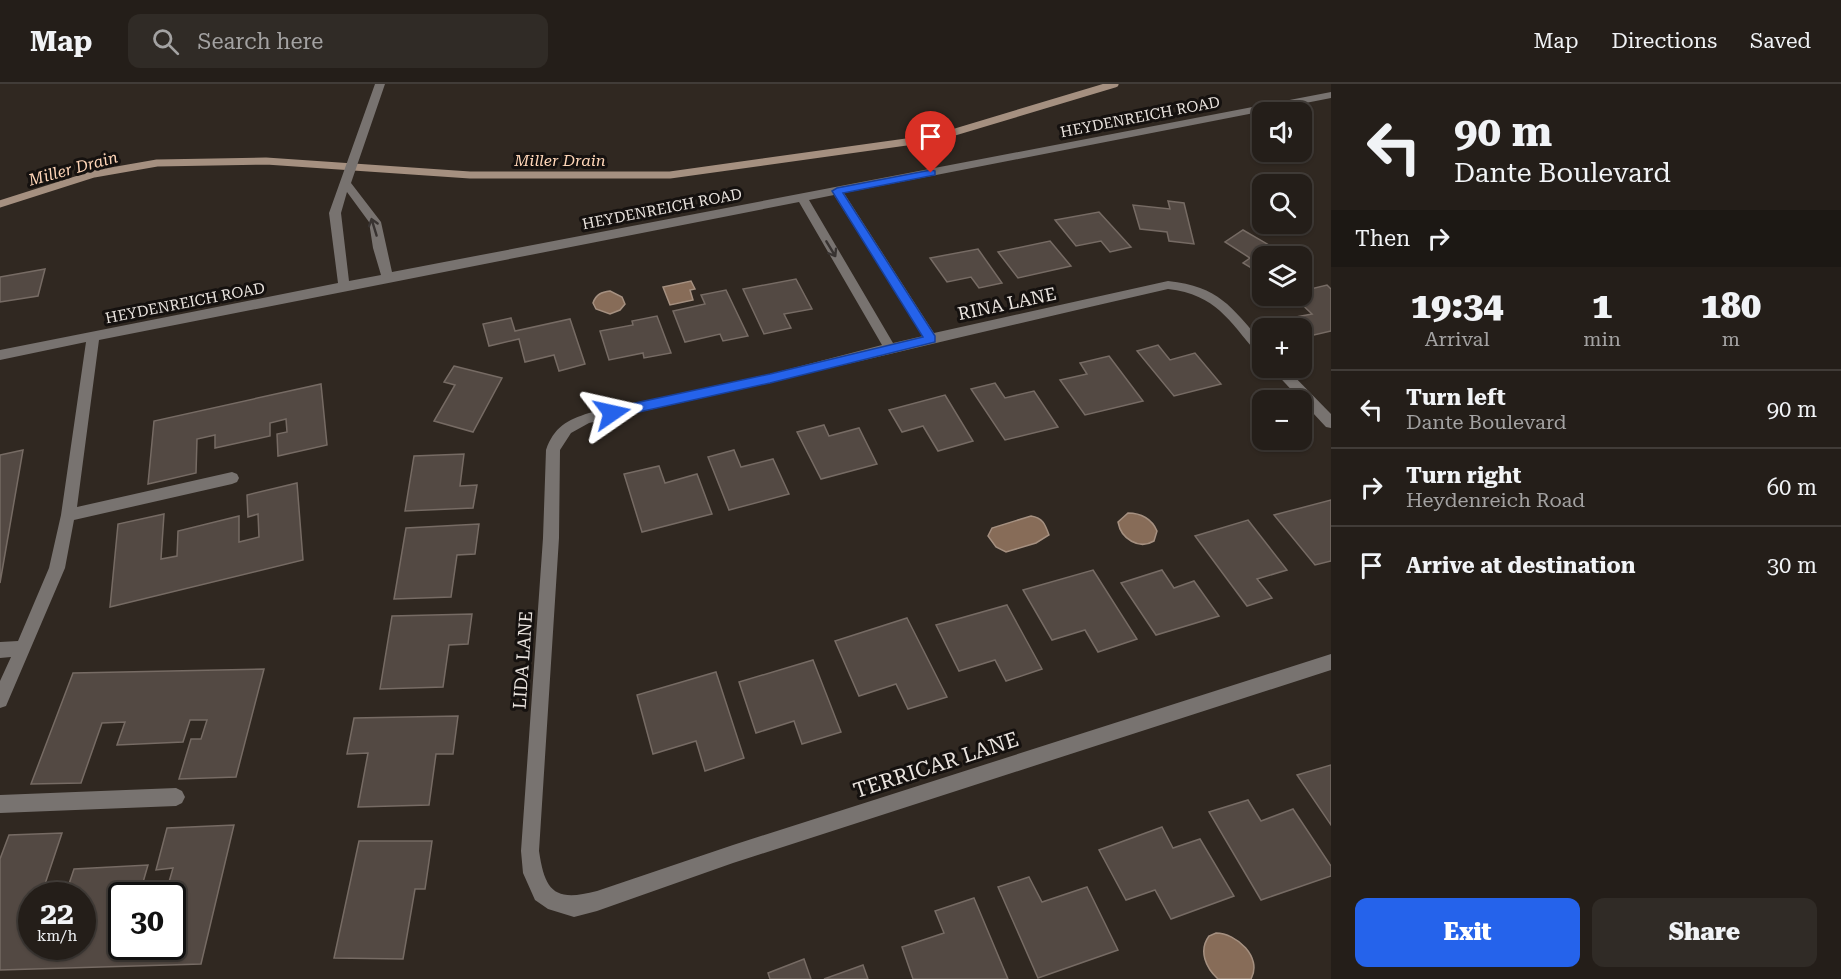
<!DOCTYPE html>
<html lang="en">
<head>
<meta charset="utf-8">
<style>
	:root { --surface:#241e19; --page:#302b26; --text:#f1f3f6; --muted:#a3a2a2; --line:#413c38; --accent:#2563eb }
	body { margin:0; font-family:"Roboto Serif",serif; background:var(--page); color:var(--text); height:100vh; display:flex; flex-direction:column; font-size:22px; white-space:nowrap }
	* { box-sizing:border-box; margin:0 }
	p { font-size:20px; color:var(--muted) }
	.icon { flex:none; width:33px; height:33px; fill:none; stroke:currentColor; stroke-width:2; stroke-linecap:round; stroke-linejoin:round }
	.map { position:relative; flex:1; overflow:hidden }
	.side { display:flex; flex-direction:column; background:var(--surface); width:510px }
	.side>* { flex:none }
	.banner { background:#241e19; color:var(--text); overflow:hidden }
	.controls { position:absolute; left:1252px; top:18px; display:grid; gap:12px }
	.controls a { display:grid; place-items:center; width:60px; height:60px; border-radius:12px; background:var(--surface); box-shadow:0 2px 4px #0004,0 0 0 2px var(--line); font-size:30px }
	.speed { position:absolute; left:18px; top:798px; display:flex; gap:12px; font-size:30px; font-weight:700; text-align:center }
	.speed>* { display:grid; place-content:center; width:78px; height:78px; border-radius:50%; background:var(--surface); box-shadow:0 2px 4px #0004,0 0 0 2px var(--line); line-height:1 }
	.speed small { font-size:15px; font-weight:400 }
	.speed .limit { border:3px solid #111; border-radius:9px; background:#fff; color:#111 }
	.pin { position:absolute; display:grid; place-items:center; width:51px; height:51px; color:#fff; margin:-62px -26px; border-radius:50% 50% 50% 0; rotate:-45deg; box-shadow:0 0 6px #0007 }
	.pin .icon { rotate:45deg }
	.me { position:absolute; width:66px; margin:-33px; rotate:79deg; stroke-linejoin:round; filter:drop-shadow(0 0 4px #0008) }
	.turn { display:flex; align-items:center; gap:21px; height:126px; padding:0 24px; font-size:27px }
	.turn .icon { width:78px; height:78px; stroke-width:2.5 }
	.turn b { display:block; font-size:42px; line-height:51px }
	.then { display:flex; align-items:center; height:57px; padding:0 24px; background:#0003; gap:12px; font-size:22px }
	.eta { display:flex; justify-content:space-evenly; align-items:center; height:102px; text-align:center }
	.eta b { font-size:36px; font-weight:800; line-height:42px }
	.button { display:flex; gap:12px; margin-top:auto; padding:12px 24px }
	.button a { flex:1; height:69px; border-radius:12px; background:var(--accent); color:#fff; font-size:24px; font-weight:800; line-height:69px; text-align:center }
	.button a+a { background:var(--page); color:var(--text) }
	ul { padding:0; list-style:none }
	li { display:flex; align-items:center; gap:18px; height:78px; padding:0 24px; border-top:2px solid var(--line) }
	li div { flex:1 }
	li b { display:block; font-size:22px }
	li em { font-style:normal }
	header { display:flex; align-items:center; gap:36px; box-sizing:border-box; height:84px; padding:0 30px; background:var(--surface); border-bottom:2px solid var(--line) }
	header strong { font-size:28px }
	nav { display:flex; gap:33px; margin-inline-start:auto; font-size:21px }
	.search { width:420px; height:54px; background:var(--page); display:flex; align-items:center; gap:15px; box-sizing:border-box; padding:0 21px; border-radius:12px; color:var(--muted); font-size:22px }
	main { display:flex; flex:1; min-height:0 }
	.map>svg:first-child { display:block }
	.water { fill:#876c58; stroke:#a59080; stroke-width:1.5 }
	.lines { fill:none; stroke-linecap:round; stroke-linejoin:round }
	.stream { stroke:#a59080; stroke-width:7 }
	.building { fill:#534943; stroke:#766b64; stroke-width:1.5 }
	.minor { fill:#787370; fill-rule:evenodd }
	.oneway { stroke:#383331 }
	.route { fill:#2563eb; stroke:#184099; stroke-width:1.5 }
	.labels { text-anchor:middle; stroke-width:6; stroke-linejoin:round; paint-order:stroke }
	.far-street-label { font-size:15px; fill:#eae4df; stroke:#15110f }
	.far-water-label { font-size:16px; font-style:italic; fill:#ffd6b8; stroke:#15110f }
	.street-label { font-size:18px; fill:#eae4df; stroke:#15110f }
	.near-street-label { font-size:21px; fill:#eae4df; stroke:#15110f }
</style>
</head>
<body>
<header>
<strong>Map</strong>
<div class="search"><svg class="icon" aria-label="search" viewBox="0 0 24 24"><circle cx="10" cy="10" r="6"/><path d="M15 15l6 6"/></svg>Search here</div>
<nav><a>Map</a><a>Directions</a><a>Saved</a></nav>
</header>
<main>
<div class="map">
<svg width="1331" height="895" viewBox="0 0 1331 895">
	<rect width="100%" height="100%" fill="#302821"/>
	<g class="water">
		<polygon points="691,197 695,205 690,206 693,216 670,221 663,203"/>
		<path d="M610,207L622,213L625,220L620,226L610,230L596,225L593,219C596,210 602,208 610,207Z"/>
		<path d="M1128,429C1141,429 1152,435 1157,447L1154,457C1139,466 1121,455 1118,438Z"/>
		<path d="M1031,432C1043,434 1045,440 1049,451L1036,459L1006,468L996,463L988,452L992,444Z"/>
		<path d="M1216,849C1236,849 1263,873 1251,895H1218C1206,884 1198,867 1209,852Z"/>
	</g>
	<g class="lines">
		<polyline class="stream" points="0,120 94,90 157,79 266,77 470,91 670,91 935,54 1115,0"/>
	</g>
	<g class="building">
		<polygon points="1168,117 1184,119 1194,160 1169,157 1167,148 1140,145 1133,121 1170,125"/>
		<polygon points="1099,128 1131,163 1110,168 1101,157 1076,162 1055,136"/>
		<polygon points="1243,146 1288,172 1263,172 1263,191 1243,179 1250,174 1225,158"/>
		<polygon points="1050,157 1071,182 1018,194 998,168"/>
		<polygon points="978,165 1002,199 979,204 971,193 947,198 930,174"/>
		<polygon points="45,185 38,212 0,218 0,193"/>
		<polygon points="796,195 812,225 784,230 791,244 764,250 743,205"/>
		<polygon points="1327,201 1331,205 1331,247 1314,251 1296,233 1312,230 1293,212 1302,212 1302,207"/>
		<polygon points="726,206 748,252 723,257 720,250 685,258 673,227 705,220 701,211"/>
		<polygon points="657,232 671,269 644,274 643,269 609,276 600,247 633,241 632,237"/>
		<polygon points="511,234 515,247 570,235 585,280 559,287 554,271 525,278 519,255 489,262 483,240"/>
		<polygon points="1158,261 1170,276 1195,269 1221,300 1174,312 1137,267"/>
		<polygon points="1109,272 1143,317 1085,331 1060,296 1087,290 1080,279"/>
		<polygon points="454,282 502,294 473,348 434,337 455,301 444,298"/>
		<polygon points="995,299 1005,314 1034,307 1058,343 1005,356 971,305"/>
		<polygon points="321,300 327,361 278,372 277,350 287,348 286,335 270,339 270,352 215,364 215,351 197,355 196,389 148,400 154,337"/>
		<polygon points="945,311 973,357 938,367 923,342 902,348 889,326"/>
		<polygon points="824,341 829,352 859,344 877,380 821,395 797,348"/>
		<polygon points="23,366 0,499 0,371"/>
		<polygon points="734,366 741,383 773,375 789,410 729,426 708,373"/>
		<polygon points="464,370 460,402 477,401 473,424 405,427 414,372"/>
		<polygon points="659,382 665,399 697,390 712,430 642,448 624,390"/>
		<polygon points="297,399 303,476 110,523 118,440 164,430 161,475 177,472 178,447 239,432 239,458 259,453 258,430 248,433 247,411"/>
		<polygon points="1331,416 1331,477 1315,481 1274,431"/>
		<polygon points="1248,436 1287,486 1257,495 1272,514 1247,522 1195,452"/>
		<polygon points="479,440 475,470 457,471 451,513 394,515 406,444"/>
		<polygon points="1093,486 1137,555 1098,568 1085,546 1052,556 1023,506"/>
		<polygon points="1162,486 1174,504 1194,497 1219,532 1156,551 1121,499"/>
		<polygon points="1007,521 1042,585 1006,597 995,576 959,587 936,541"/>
		<polygon points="472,530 468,560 449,561 443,603 380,605 392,532"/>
		<polygon points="907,534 947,613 908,625 896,600 859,612 835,557"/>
		<polygon points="813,576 841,648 802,660 794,637 756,649 739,598"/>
		<polygon points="264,585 236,693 179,695 191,655 201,655 207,636 190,636 183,658 117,661 125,638 102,639 81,699 31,700 73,589"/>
		<polygon points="716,588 744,674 705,687 696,657 653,670 637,611"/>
		<polygon points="458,632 453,670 436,670 429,721 358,723 368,669 347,670 354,634"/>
		<polygon points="1331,681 1331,741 1297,691"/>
		<polygon points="1248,716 1261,737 1293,725 1331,782 1331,792 1261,816 1209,728"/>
		<polygon points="234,741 201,880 0,886 0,775 9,751 62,749 41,812 32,812 32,862 82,862 82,812 65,812 74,785 148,781 139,812 122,812 122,862 172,862 172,812 165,812 173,784 156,786 167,744"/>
		<polygon points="1162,743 1173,764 1200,755 1234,812 1171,835 1155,806 1126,816 1099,766"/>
		<polygon points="359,757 432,757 425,805 415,805 403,875 334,874"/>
		<polygon points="1029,793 1042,818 1087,803 1118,866 1038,894 998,803"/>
		<polygon points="974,814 1008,895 913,895 902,863 944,849 935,827"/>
		<polygon points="804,875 811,895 770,895 768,889"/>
		<polygon points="863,881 868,895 824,895"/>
	</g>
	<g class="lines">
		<g class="minor">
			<path d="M375,0H385L351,99L381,138L392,188L1331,8V14L844,109L934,249L1168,197C1220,203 1230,222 1263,259V272L1258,270C1228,236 1217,211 1168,205C975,249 783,297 589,339L571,349L560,366L559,454L539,767C545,808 555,818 597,807L733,761L1331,570V586L733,779L597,827L574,833L548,825L535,816L523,789L521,767L543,454L546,366C554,343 567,336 589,329L770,290L882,261L799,118L99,256L77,423L232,388L237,390L239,394L237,398L232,400L74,436L65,484L6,622L0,624V597L11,573L0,574V558L18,557L49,484L61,431L86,258L0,276V266L338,199L329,129ZM347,108L369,138L373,164L381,191L349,197L341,129ZM834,111L923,252L893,259L809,116Z"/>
			<polygon points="1271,284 1286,284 1331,330 1331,344 1326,343"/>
			<polygon points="176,704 182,707 185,713 182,719 176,722 0,729 0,711"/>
		</g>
	</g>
	<defs><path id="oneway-shaft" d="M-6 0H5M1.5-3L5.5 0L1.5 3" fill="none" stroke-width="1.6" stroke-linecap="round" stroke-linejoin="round" transform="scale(1.5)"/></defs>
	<g class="oneway">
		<use href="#oneway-shaft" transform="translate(374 143) rotate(-107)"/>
		<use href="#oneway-shaft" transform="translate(831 165) rotate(59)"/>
	</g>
	<polygon class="route" points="931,86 935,87 935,91 843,109 935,252 935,258 770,299 612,334 608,333 606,329 612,324 770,290 923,253 832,107 837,104"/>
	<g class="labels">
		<g class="far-street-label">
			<text transform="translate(1140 33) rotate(-11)" y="5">HEYDENREICH ROAD</text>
			<text transform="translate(662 125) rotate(-11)" y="5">HEYDENREICH ROAD</text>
			<text transform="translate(185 219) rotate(-11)" y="5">HEYDENREICH ROAD</text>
		</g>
		<g class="far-water-label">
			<text x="560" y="82">Miller Drain</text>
			<text transform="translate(73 84) rotate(-15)" y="6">Miller Drain</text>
		</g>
		<g class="street-label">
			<text transform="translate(1007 220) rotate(-12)" y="6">RINA LANE</text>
			<text transform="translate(523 576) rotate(-86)" y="6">LIDA LANE</text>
		</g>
		<g class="near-street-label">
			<text transform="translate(936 681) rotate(-18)" y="7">TERRICAR LANE</text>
		</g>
	</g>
</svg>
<div class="controls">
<a><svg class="icon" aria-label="sound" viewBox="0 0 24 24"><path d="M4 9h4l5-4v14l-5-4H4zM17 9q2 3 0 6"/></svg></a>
<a><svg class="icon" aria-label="search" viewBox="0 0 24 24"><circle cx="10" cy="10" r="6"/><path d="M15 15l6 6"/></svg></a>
<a><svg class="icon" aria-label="layers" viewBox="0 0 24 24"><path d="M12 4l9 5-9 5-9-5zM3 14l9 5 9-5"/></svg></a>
<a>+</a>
<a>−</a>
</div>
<div class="speed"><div>22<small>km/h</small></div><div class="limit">30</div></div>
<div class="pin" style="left:931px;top:89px;background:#d93025"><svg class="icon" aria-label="arrive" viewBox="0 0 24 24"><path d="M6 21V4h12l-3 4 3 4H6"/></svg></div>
<svg class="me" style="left:612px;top:329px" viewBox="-20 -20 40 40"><path d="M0-17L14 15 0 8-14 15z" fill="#2563eb" stroke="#fff" stroke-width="4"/></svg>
</div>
<section class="side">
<div class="banner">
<div class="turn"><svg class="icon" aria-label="left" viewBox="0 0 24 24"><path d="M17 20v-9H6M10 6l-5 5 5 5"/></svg><div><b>90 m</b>Dante Boulevard</div></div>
<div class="then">Then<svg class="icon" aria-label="right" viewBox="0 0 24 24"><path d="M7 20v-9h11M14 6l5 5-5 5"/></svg></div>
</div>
<div class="eta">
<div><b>19:34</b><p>Arrival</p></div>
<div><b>1</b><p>min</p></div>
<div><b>180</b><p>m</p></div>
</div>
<ul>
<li><svg class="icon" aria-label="left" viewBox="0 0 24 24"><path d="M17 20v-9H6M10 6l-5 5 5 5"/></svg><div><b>Turn left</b><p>Dante Boulevard</p></div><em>90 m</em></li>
<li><svg class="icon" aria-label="right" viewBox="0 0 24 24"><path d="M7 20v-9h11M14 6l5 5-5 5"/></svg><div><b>Turn right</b><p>Heydenreich Road</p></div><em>60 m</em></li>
<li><svg class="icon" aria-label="arrive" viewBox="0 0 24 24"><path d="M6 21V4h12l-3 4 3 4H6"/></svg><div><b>Arrive at destination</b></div><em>30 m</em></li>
</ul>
<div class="button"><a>Exit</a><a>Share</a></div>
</section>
</main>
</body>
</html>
